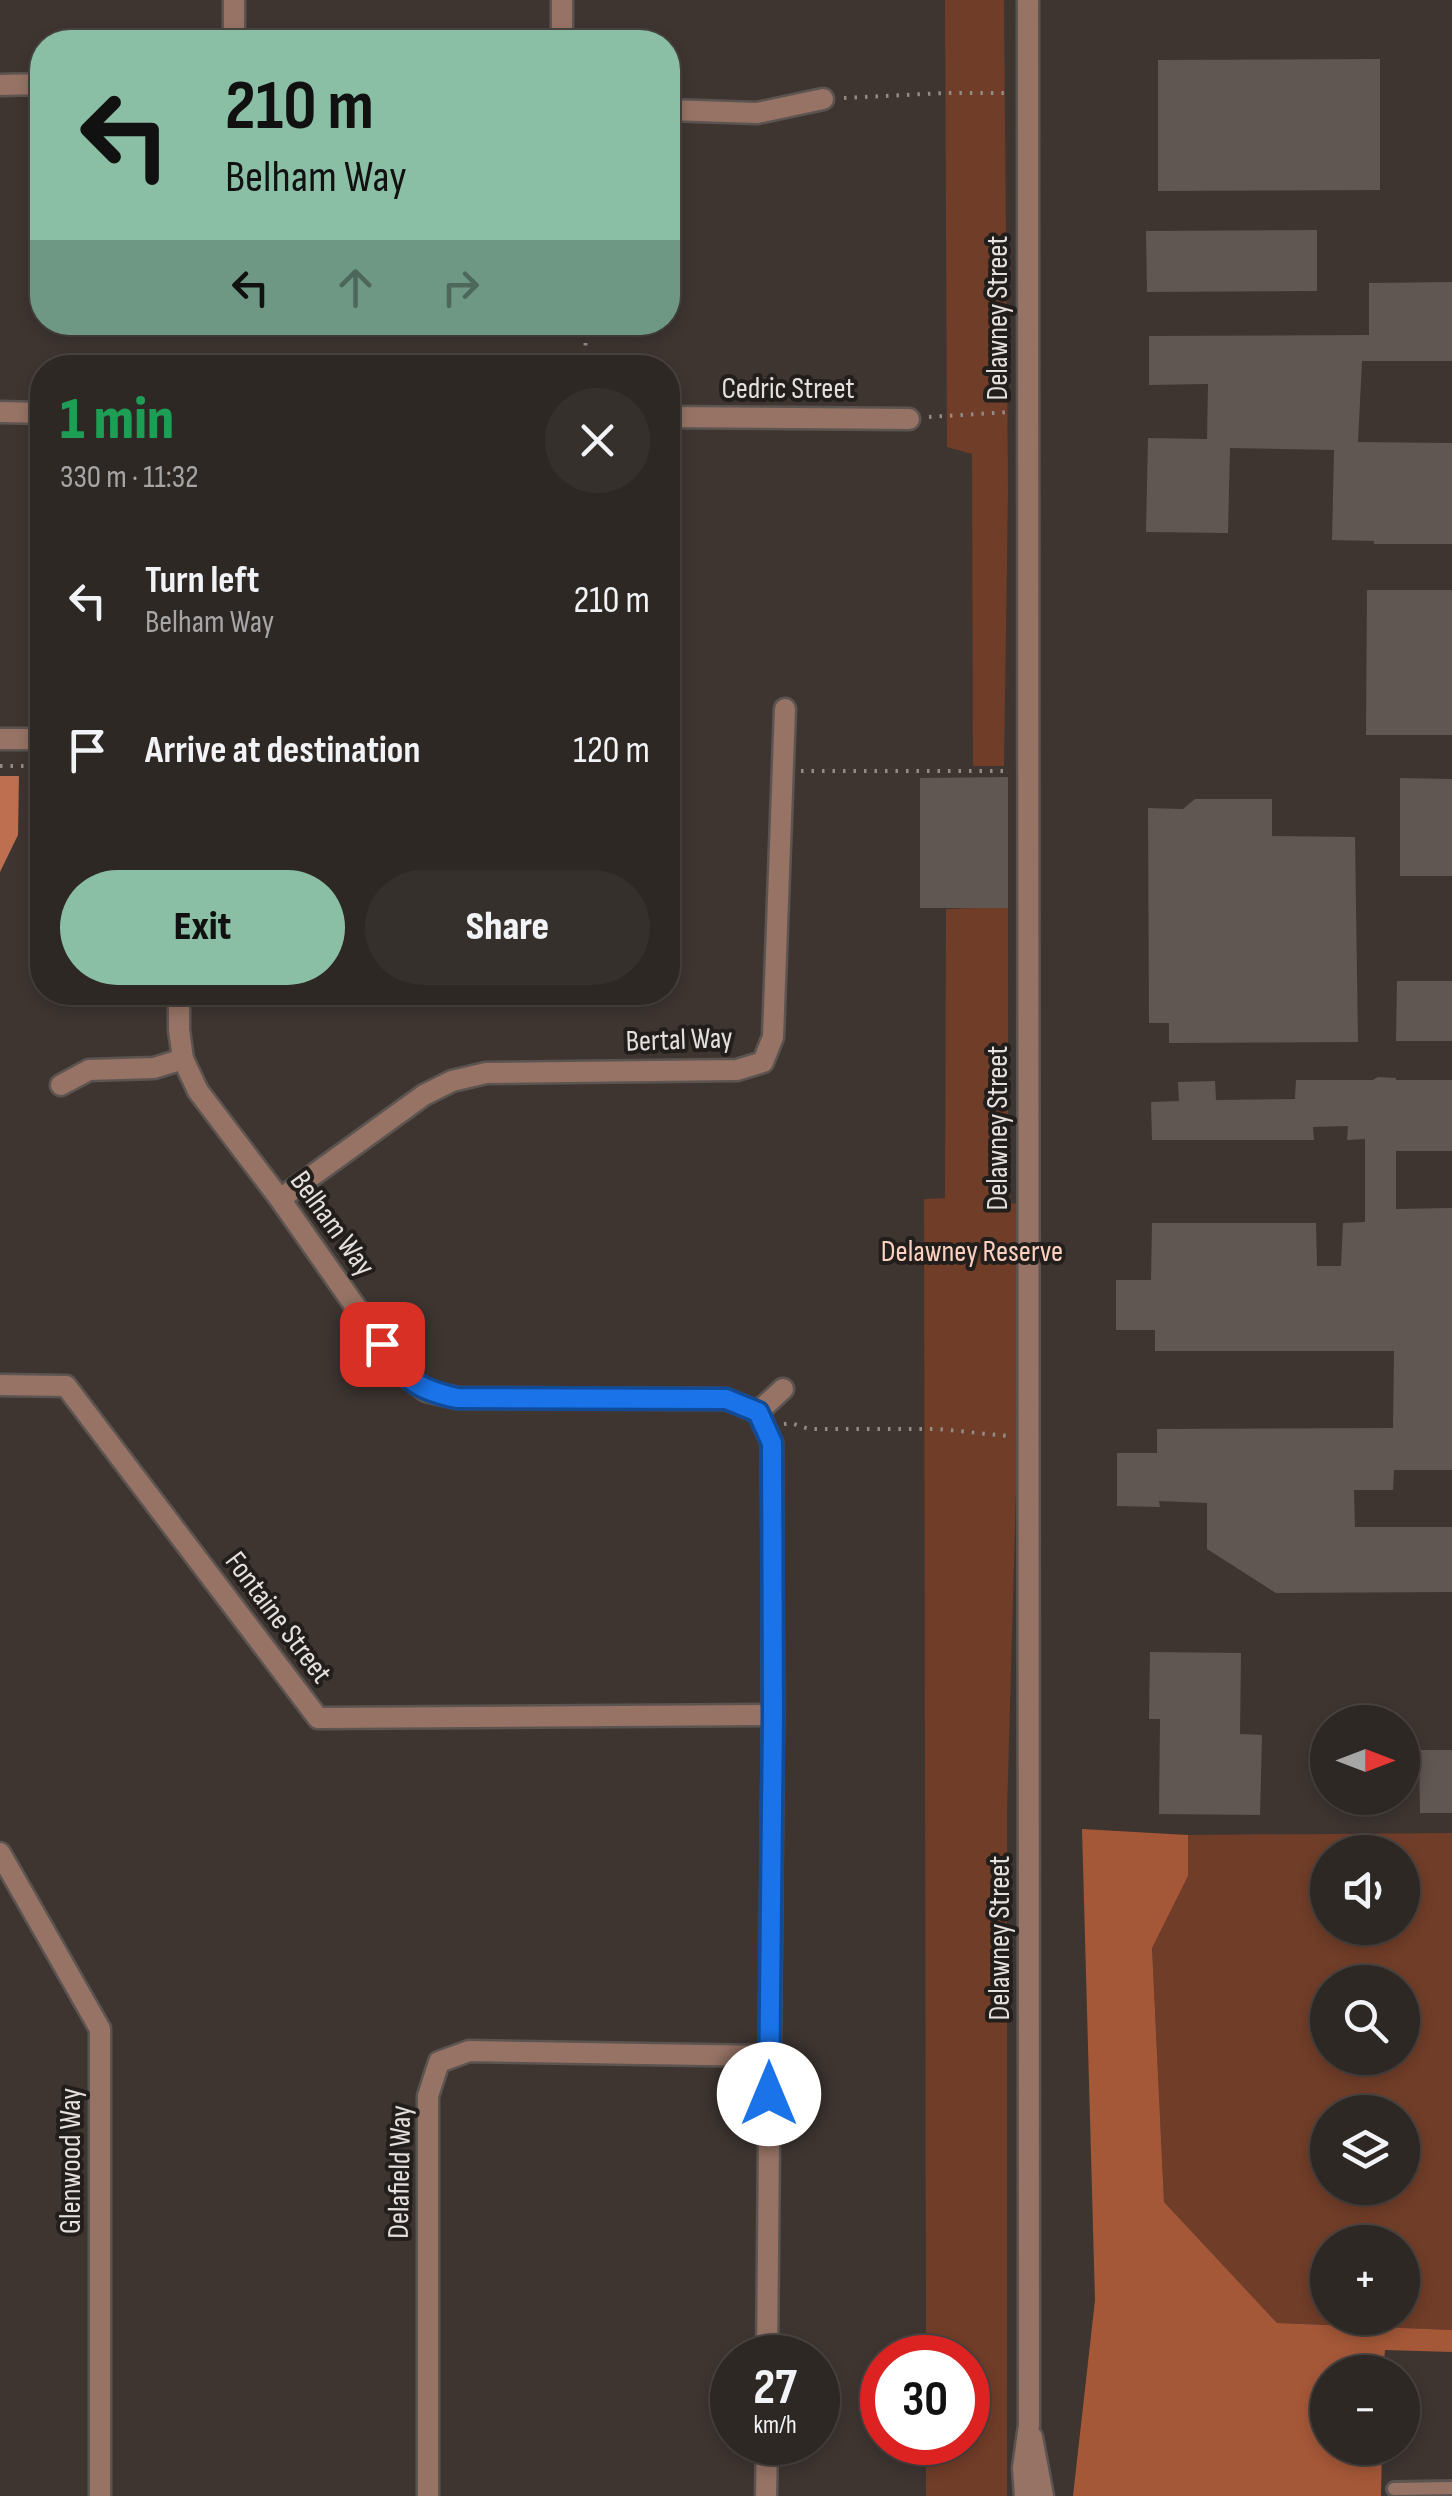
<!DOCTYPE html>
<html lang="en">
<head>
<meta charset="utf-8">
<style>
	:root { --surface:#2e2825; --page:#36302d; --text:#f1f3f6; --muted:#a7a6a7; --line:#494442; --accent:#8abfa5 }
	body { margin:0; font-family:"Sofia Sans Condensed",sans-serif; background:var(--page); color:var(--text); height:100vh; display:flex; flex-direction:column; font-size:38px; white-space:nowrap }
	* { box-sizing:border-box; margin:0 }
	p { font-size:32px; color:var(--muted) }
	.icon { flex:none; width:55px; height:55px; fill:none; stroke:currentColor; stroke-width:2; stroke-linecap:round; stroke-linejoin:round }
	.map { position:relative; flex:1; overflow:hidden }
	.sheet { position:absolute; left:30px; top:355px; width:650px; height:650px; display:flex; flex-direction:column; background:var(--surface); border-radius:40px; box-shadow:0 5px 15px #0003,0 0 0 2px var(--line) }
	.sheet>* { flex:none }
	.top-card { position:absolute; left:30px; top:30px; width:650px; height:305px; border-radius:40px; box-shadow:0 5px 15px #0003,0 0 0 2px var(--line); background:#8abfa5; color:#111; overflow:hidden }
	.needle { width:65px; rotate:90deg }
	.buttons { position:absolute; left:1310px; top:1705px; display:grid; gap:20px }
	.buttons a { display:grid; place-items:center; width:110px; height:110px; border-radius:50%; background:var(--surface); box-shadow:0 5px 15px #0003,0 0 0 2px var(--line); font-size:50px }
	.speed { position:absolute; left:710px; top:2335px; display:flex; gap:20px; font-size:50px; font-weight:700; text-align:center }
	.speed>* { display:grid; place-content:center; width:130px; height:130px; border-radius:50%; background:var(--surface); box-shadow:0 5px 15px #0003,0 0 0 2px var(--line); line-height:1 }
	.speed small { font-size:25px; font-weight:400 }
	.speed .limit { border:15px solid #d22; background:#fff; color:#111 }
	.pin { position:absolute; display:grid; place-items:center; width:85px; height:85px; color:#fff; margin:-42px; border-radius:20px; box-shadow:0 5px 15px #0006 }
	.me { position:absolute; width:110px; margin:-55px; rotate:0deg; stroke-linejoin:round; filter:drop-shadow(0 0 8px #0008) }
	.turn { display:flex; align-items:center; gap:35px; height:210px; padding:0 30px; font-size:45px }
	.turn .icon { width:130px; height:130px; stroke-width:2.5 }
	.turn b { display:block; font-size:70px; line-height:85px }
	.lanes { display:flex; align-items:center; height:95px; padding:0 30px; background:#0003; justify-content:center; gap:50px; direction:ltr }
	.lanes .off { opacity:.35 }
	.round { display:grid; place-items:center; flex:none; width:105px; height:105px; border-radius:52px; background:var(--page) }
	.head { display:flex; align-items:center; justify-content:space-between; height:170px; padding:0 30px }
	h1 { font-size:60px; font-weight:800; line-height:75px; color:#1e9e55 }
	.button { display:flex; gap:20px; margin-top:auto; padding:20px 30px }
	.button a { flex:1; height:115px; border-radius:60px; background:var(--accent); color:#111; font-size:40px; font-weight:800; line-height:115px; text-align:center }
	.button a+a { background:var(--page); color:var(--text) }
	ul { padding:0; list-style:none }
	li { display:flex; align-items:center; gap:30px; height:150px; padding:0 30px }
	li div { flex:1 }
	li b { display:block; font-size:38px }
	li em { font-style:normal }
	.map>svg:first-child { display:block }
	.green { fill:#703d28; fill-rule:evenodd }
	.forest { fill:#a55838 }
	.water { fill:#be6f4f }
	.building { fill:#605652 }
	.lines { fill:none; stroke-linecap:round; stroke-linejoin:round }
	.service-casing { stroke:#5c5450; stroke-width:18 }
	.minor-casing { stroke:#5c5450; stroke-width:25 }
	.tertiary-casing { stroke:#5c5450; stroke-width:25 }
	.path { stroke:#938b88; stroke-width:4; stroke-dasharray:2.5 8; stroke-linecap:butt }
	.service { stroke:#967365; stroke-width:12 }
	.minor { stroke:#967365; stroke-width:20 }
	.tertiary { stroke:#967365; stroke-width:20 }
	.route-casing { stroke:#114b97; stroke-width:25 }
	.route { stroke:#1a73e8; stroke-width:18 }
	.labels { text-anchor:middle; stroke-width:8; stroke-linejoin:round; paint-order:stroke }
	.street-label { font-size:30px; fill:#e5dfdd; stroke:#221e1c }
	.park-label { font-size:30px; fill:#fed1c0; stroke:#221e1c }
</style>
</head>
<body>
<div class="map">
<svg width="1452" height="2496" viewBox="0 0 1452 2496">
	<rect width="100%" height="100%" fill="#3e3531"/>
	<g class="green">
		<polygon points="945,0 1004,0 1008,489 1004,766 973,766 972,454 947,447"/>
		<polygon points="1008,907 1008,1203 1024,1204 1007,1813 1007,2496 926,2496 926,2443 968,2442 968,2358 926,2357 924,1199 945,1198 946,909"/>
		<path d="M1452,1833V2330L1277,2323L1164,2202L1152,1948L1188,1876V1835ZM1328,1852H1402V1928H1328ZM1328,1982H1402V2058H1328ZM1328,2112H1402V2188H1328ZM1328,2242H1402V2318H1328Z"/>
	</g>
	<polygon class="forest" points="1082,1829 1188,1835 1188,1876 1152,1948 1164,2202 1277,2323 1452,2330 1452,2352 1385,2350 1383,2372 1328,2372 1328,2448 1382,2448 1381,2496 1073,2496 1095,2300"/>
	<polygon class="water" points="0,776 19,776 18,835 0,872"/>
	<g class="building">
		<polygon points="1380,59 1380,190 1158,191 1158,60"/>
		<polygon points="1317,230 1317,291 1147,292 1146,231"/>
		<polygon points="1452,282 1452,361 1362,361 1358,442 1452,443 1452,544 1374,544 1374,541 1332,540 1334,450 1230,448 1228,533 1146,532 1148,438 1207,439 1208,384 1149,385 1149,336 1369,335 1369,283"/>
		<polygon points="1367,590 1452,590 1452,735 1366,735"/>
		<polygon points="1008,777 1008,908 920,908 920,778"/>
		<polygon points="1400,778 1452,779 1452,876 1400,876"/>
		<polygon points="1195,799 1272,799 1272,836 1355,837 1358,1042 1169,1043 1169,1023 1149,1023 1148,808 1183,809"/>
		<polygon points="1397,981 1452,981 1452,1041 1396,1041"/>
		<polygon points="1378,1077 1396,1078 1396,1080 1452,1080 1452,1151 1396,1151 1396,1209 1452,1208 1452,1470 1394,1470 1393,1490 1354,1490 1355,1527 1452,1527 1452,1592 1276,1593 1207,1549 1207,1503 1159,1501 1160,1507 1117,1506 1117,1453 1157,1453 1157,1429 1393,1428 1394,1351 1155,1351 1155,1330 1116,1330 1116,1280 1151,1280 1152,1223 1316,1223 1317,1266 1341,1266 1343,1223 1365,1222 1365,1139 1347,1140 1348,1126 1313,1127 1314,1140 1152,1140 1151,1102 1179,1101 1178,1082 1215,1081 1216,1100 1295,1099 1296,1080 1373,1080"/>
		<polygon points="1150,1652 1241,1653 1240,1734 1262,1735 1260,1815 1159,1814 1160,1719 1149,1719"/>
		<polygon points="1419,1750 1452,1750 1452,1813 1420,1813"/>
	</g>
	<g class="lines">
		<g class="service-casing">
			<polyline id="service" points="1394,2489 1452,2488"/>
		</g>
		<g class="minor-casing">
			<g id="minor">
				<polyline points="234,42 234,0"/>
				<polyline points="562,42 562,0"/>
				<polyline points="0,85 42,84"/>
				<polyline points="668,110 757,113 823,99"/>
				<polyline points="0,412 42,413"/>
				<polyline points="668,417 909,419"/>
				<polyline points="0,739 42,739"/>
				<polyline points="179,992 179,1030 183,1059 198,1091 280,1199 402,1373 426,1391 457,1398 726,1399 758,1412"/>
				<polyline points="61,1085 89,1070 154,1068 183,1059"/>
				<polyline points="280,1199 424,1095 452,1081 486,1073 737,1070 763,1062 773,1037 785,709"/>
				<polyline points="0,1385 66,1386 318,1718 773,1715"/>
				<polyline points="0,1853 100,2029 100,2496"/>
				<polyline points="767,2358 773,1715 772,1443 758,1412 783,1389"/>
				<polyline points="428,2496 428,2096 439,2062 469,2051 769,2056"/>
				<polyline points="766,2496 767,2442"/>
			</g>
		</g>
		<g class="tertiary-casing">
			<g id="tertiary">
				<polyline points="1032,2437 1043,2496"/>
				<polyline points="1025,2496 1023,2468 1029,2425 1028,0"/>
			</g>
		</g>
		<g class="path">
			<polyline points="844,98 945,93 1009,93"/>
			<polyline points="585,322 586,368"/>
			<polyline points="929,417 1009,412"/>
			<polyline points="0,766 42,766"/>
			<polyline points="801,771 1007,771"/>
			<polyline points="784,1424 791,1423 809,1429 938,1429 1008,1436"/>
		</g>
		<use href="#service" class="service"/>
		<use href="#minor" class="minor"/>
		<use href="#tertiary" class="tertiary"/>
	</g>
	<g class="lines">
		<g class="route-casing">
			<path id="route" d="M382,1344C406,1379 414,1389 457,1398L726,1399L758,1412L772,1443L773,1715L769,2094"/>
		</g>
		<use href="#route" class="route"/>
	</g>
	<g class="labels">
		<g class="street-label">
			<text transform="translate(997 318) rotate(-90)" y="10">Delawney Street</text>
			<text x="788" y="398">Cedric Street</text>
			<text transform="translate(679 1039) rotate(-2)" y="10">Bertal Way</text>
			<text transform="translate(997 1128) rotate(-90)" y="10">Delawney Street</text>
			<text transform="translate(333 1223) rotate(54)" y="10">Belham Way</text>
			<text transform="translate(279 1617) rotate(53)" y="10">Fontaine Street</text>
			<text transform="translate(999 1938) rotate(-90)" y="10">Delawney Street</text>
			<text transform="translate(70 2161) rotate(-90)" y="10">Glenwood Way</text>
			<text transform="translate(399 2172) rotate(-89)" y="10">Delafield Way</text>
		</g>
		<g class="park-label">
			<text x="972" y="1261">Delawney Reserve</text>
		</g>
	</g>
</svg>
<div class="buttons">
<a><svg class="needle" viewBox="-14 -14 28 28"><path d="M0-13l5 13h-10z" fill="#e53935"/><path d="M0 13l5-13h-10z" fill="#a7a6a7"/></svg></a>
<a><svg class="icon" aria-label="sound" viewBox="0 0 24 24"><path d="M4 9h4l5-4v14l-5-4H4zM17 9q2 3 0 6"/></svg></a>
<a><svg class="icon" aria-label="search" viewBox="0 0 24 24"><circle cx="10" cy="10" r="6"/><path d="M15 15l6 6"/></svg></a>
<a><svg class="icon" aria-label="layers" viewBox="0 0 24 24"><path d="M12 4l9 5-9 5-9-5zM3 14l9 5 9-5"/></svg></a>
<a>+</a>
<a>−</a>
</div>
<div class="speed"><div>27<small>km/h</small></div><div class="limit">30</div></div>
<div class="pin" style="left:382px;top:1344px;background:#d93025"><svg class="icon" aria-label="arrive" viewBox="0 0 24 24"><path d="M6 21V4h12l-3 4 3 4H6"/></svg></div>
<svg class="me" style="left:769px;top:2094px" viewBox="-20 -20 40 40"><circle r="19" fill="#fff"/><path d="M0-13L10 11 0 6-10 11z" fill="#1a73e8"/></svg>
<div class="top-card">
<div class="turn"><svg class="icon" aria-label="left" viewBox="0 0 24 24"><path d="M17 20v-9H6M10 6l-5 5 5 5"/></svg><div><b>210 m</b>Belham Way</div></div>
<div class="lanes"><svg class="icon" aria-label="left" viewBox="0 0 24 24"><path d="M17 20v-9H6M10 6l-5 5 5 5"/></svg><svg class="icon off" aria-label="ahead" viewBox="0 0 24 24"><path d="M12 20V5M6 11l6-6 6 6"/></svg><svg class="icon off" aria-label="right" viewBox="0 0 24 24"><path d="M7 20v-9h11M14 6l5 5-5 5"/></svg></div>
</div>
<section class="sheet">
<div class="head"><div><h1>1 min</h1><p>330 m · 11:32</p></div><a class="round"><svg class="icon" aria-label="close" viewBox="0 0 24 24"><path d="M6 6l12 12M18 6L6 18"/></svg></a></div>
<ul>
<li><svg class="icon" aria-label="left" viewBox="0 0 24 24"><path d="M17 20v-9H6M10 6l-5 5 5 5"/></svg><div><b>Turn left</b><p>Belham Way</p></div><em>210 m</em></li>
<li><svg class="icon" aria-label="arrive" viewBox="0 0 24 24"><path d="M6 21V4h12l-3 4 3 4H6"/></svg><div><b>Arrive at destination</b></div><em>120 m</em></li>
</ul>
<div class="button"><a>Exit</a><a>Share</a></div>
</section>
</div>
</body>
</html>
